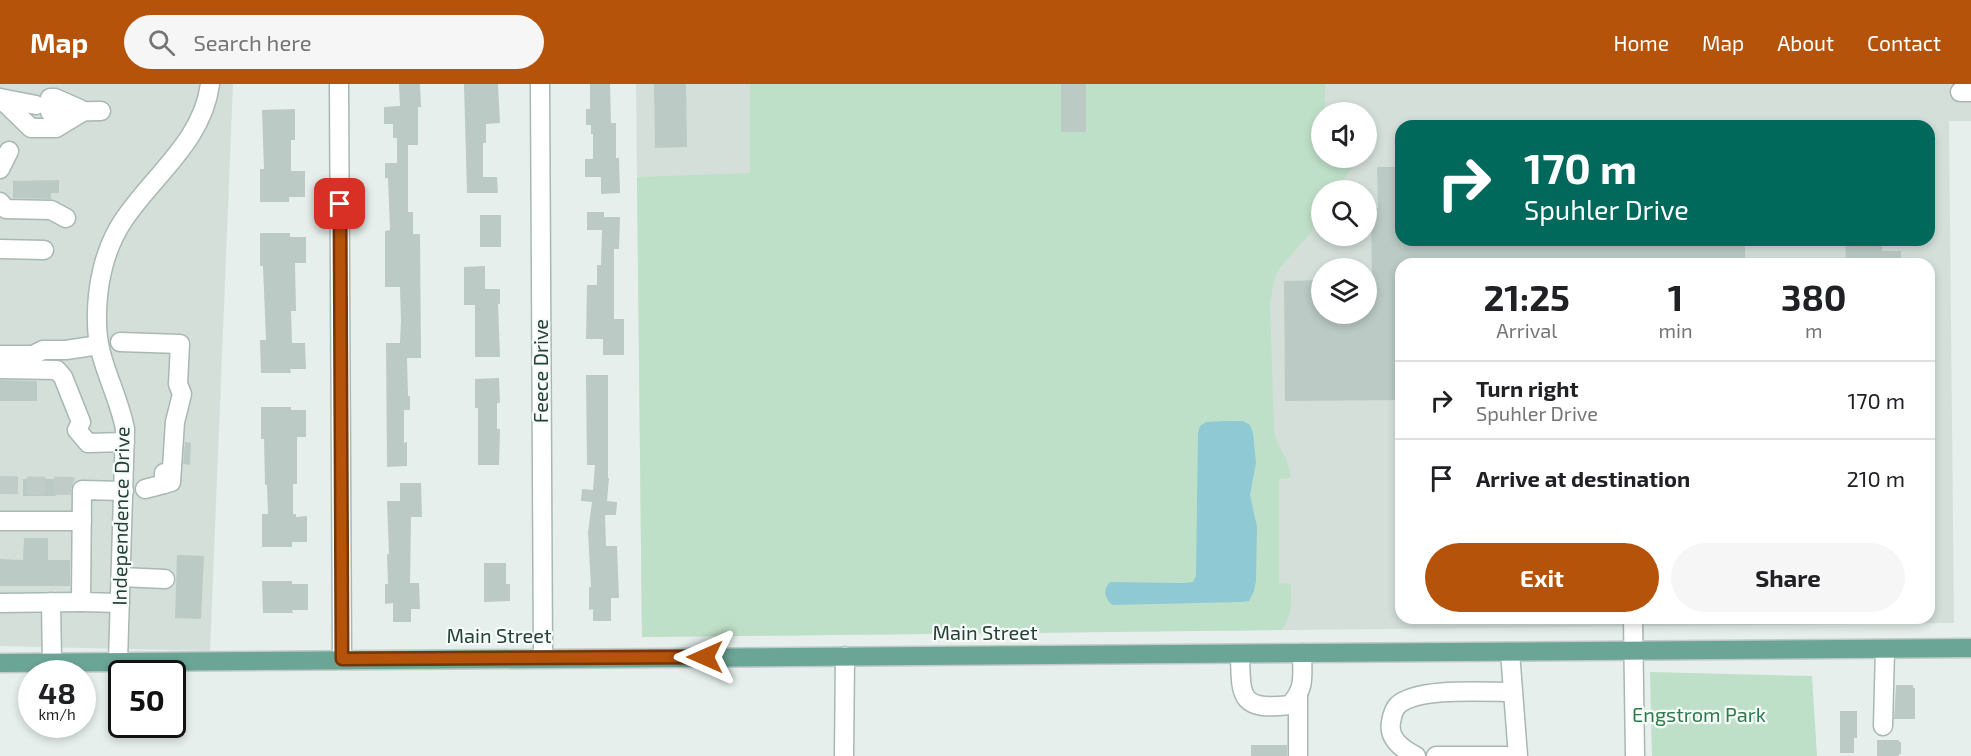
<!DOCTYPE html>
<html lang="en">
<head>
<meta charset="utf-8">
<style>
	:root { --surface:#fff; --page:#f6f6f6; --text:#202124; --muted:#757577; --line:#e0e0e0; --accent:#b45309 }
	body { margin:0; font-family:"Exo 2",sans-serif; background:var(--page); color:var(--text); height:100vh; display:flex; flex-direction:column; font-size:22px; white-space:nowrap }
	* { box-sizing:border-box; margin:0 }
	p { font-size:20px; color:var(--muted) }
	.icon { flex:none; width:33px; height:33px; fill:none; stroke:currentColor; stroke-width:2; stroke-linecap:round; stroke-linejoin:round }
	.map { position:relative; flex:1; overflow:hidden }
	.side { position:absolute; left:1395px; top:174px; width:540px; height:366px; display:flex; flex-direction:column; background:var(--surface); border-radius:18px; box-shadow:0 3px 9px #0003 }
	.side>* { flex:none }
	.guide { position:absolute; left:1395px; top:36px; width:540px; height:126px; border-radius:18px; box-shadow:0 3px 9px #0003; background:#00695c; color:#fff; overflow:hidden }
	.tools { position:absolute; left:1311px; top:18px; display:grid; gap:12px }
	.tools a { display:grid; place-items:center; width:66px; height:66px; border-radius:50%; background:var(--surface); box-shadow:0 3px 9px #0003; font-size:30px }
	.speed { position:absolute; left:18px; top:576px; display:flex; gap:12px; font-size:30px; font-weight:700; text-align:center }
	.speed>* { display:grid; place-content:center; width:78px; height:78px; border-radius:50%; background:var(--surface); box-shadow:0 3px 9px #0003; line-height:1 }
	.speed small { font-size:15px; font-weight:400 }
	.speed .limit { border:3px solid #111; border-radius:9px; background:#fff; color:#111 }
	.pin { position:absolute; display:grid; place-items:center; width:51px; height:51px; color:#fff; margin:-26px; border-radius:12px; box-shadow:0 3px 9px #0006 }
	.me { position:absolute; width:66px; margin:-33px; rotate:270deg; stroke-linejoin:round; filter:drop-shadow(0 0 4px #0008) }
	.turn { display:flex; align-items:center; gap:21px; height:126px; padding:0 30px; font-size:27px }
	.turn .icon { width:78px; height:78px; stroke-width:2.5 }
	.turn b { display:block; font-size:42px; line-height:51px }
	.eta { display:flex; justify-content:space-evenly; align-items:center; height:102px; text-align:center }
	.eta b { font-size:36px; font-weight:700; line-height:42px }
	.primary-button { display:flex; gap:12px; margin-top:auto; padding:12px 30px }
	.primary-button a { flex:1; height:69px; border-radius:36px; background:var(--accent); color:#fff; font-size:24px; font-weight:700; line-height:69px; text-align:center }
	.primary-button a+a { background:var(--page); color:var(--text) }
	ul { padding:0; list-style:none }
	li { display:flex; align-items:center; gap:18px; height:78px; padding:0 30px; border-top:2px solid var(--line) }
	li div { flex:1 }
	li b { display:block; font-size:22px }
	li em { font-style:normal }
	header { display:flex; align-items:center; gap:36px; box-sizing:border-box; height:84px; padding:0 30px; background:var(--accent); color:#fff }
	header strong { font-size:28px }
	nav { display:flex; gap:33px; margin-inline-start:auto; font-size:21px }
	.search { width:420px; height:54px; background:var(--page); display:flex; align-items:center; gap:15px; box-sizing:border-box; padding:0 21px; border-radius:33px; color:var(--muted); font-size:22px }
	.map>svg:first-child { display:block }
	.built { fill:#d4dfda; fill-rule:evenodd }
	.green { fill:#bfe0c8 }
	.water { fill:#8ec9d4 }
	.building { fill:#bbcac4 }
	.lines { fill:none; stroke-linecap:round; stroke-linejoin:round }
	.minor-tunnel { stroke:#bfccc8; stroke-width:18; stroke-dasharray:18 9; stroke-linecap:butt }
	.minor-casing { stroke:#a8b8b2; stroke-width:21 }
	.major-casing { stroke:#c2cac8; stroke-width:21 }
	.minor { stroke:#fff; stroke-width:18 }
	.major { stroke:#6aa596; stroke-width:18 }
	.route-casing { stroke:#753606; stroke-width:15 }
	.route { stroke:#b45309; stroke-width:10 }
	.labels { text-anchor:middle; stroke-width:4.5; stroke-linejoin:round; paint-order:stroke }
	.street-label { font-size:20px; fill:#24423a; stroke:#f7fbf9 }
	.park-label { font-size:20px; fill:#2d7a4b; stroke:#f7fbf9 }
</style>
</head>
<body>
<header>
<strong>Map</strong>
<div class="search"><svg class="icon" aria-label="search" viewBox="0 0 24 24"><circle cx="10" cy="10" r="6"/><path d="M15 15l6 6"/></svg>Search here</div>
<nav><a>Home</a><a>Map</a><a>About</a><a>Contact</a></nav>
</header>
<div class="map">
<svg width="1971" height="672" viewBox="0 0 1971 672">
	<rect width="100%" height="100%" fill="#e6efeb"/>
	<g class="built">
		<polygon points="0,0 233,0 210,567 0,562"/>
		<path d="M636,0H1971V37H1949L1954,539L642,553ZM1322,28H1366V74H1322ZM1401,42H1929V156H1401ZM1322,106H1366V152H1322ZM1401,180H1929V534H1401ZM1322,184H1366V230H1322Z"/>
	</g>
	<g class="green">
		<path d="M750,0H1325V28H1322V74H1358L1337,106H1322L1321,132L1312,147L1279,185L1274,196L1270,220L1274,346C1277,366 1290,372 1290,394L1279,395V499L1291,500C1291,516 1293,533 1281,546L642,553L637,93L750,89Z"/>
		<polygon points="1650,588 1812,592 1817,672 1652,672"/>
	</g>
	<path class="water" d="M1226,337H1243L1250,341L1253,349L1256,379L1250,411L1257,443L1256,497L1254,507L1249,517L1240,518L1113,521C1105,516 1102,506 1110,498L1184,499L1193,498L1196,492L1198,349L1200,342L1206,338Z"/>
	<g class="building">
		<polygon points="399,0 420,0 421,23 418,23 418,61 408,61 408,128 413,128 413,150 420,150 421,274 407,274 408,312 410,312 410,326 404,326 404,359 407,358 407,382 387,383 386,259 400,259 401,237 400,203 385,203 385,147 390,146 388,94 385,94 385,79 397,79 397,54 393,54 393,40 384,40 384,23 400,22"/>
		<polygon points="464,0 498,0 500,39 486,40 486,59 483,59 483,93 497,93 498,109 467,109"/>
		<polygon points="590,0 610,0 611,39 616,39 616,74 619,74 620,109 601,110 601,93 585,93 585,75 593,75 593,50 591,50 591,41 586,41 586,25 590,25"/>
		<polygon points="654,0 686,0 687,63 655,64"/>
		<rect x="1061" y="0" width="25" height="48"/>
		<polygon points="295,25 295,56 291,56 291,87 305,87 305,113 289,113 289,118 260,118 260,85 264,85 262,26"/>
		<polygon points="1377,83 1401,83 1401,156 1745,156 1745,174 1724,174 1724,180 1401,180 1401,316 1285,317 1284,197 1322,196 1322,230 1366,230 1366,196 1372,196 1371,124 1378,124"/>
		<polygon points="59,96 59,109 51,109 51,115 13,114 13,97"/>
		<polygon points="587,128 604,128 604,133 620,133 619,165 614,165 614,235 624,235 624,271 603,271 603,255 586,255 587,201 597,201 597,181 601,181 602,146 587,146"/>
		<rect x="480" y="131" width="21" height="32"/>
		<polygon points="260,149 290,149 290,153 306,153 306,179 295,179 296,227 291,227 292,259 305,259 306,285 290,285 291,289 261,289 260,256 266,256 263,182 260,182"/>
		<polygon points="1845,156 1882,156 1882,167 1901,167 1901,180 1846,180"/>
		<polygon points="485,182 485,205 500,205 500,220 498,220 500,273 475,273 475,221 464,221 464,183"/>
		<polygon points="586,291 608,291 608,394 609,394 607,417 617,418 616,431 605,431 606,462 617,462 619,514 611,514 611,537 593,537 593,525 589,526 589,503 591,503 588,448 592,418 581,417 582,405 593,406 595,381 587,381"/>
		<polygon points="499,294 500,319 497,319 497,345 500,345 499,381 478,381 478,324 475,324 475,295"/>
		<polygon points="0,296 37,297 37,317 0,317"/>
		<polygon points="261,323 291,323 291,326 306,326 306,353 297,353 297,400 293,400 293,430 296,430 296,433 307,432 307,458 292,458 292,463 262,463 262,430 268,430 267,401 265,401 264,355 261,355"/>
		<polygon points="185,358 191,359 190,381 183,380"/>
		<rect x="23" y="395" width="33" height="17"/>
		<polygon points="400,399 421,399 422,433 411,433 410,499 419,499 420,525 411,525 411,538 393,538 393,519 385,520 385,500 388,500 387,470 389,470 387,417 400,417"/>
		<polygon points="24,454 48,454 48,476 70,476 70,502 0,502 0,475 23,476"/>
		<polygon points="177,471 204,472 201,535 175,534"/>
		<polygon points="484,479 506,479 506,500 510,500 510,517 484,518"/>
		<polygon points="262,497 292,497 292,500 308,500 308,526 292,526 293,529 263,529"/>
		<polygon points="1896,601 1913,601 1913,604 1915,604 1915,635 1894,635"/>
		<polygon points="1840,627 1857,627 1857,654 1854,654 1854,669 1840,669"/>
		<polygon points="1877,656 1899,656 1899,658 1901,658 1901,670 1899,670 1899,672 1877,672"/>
		<rect x="1251" y="661" width="36" height="11"/>
	</g>
	<g class="lines">
		<polyline class="minor-tunnel" points="0,401 71,402 82,406"/>
		<g class="minor-casing">
			<g id="minor">
				<polyline points="339,0 342,575"/>
				<polyline points="540,0 543,574"/>
				<polyline points="1960,8 1971,8"/>
				<polyline points="0,14 31,44 56,44 84,27"/>
				<polyline points="0,14 36,21"/>
				<polyline points="50,14 55,14 80,25"/>
				<polyline points="50,28 101,27"/>
				<polyline points="0,85 9,67"/>
				<polyline points="0,118 6,125 51,126 66,134"/>
				<polyline points="0,165 44,166"/>
				<polyline points="120,258 180,260 178,300 182,310 175,338 171,398 164,400"/>
				<polyline points="0,271 33,271 43,266 66,266 99,261"/>
				<polyline points="0,285 57,286 63,293 81,338 77,346 88,359 125,358"/>
				<polyline points="145,405 164,400 164,389"/>
				<polyline points="0,437 82,437"/>
				<polyline points="121,493 165,495"/>
				<polyline points="51,518 52,578"/>
				<polyline points="0,519 81,518"/>
				<polyline points="120,519 81,518 82,406 124,407"/>
				<polyline points="1633,534 1635,672"/>
				<polyline points="1510,568 1518,672"/>
				<path d="M1240,570C1241,613 1239,627 1290,621C1306,603 1302,592 1302,569"/>
				<path d="M118,577L125,345C118,308 97,277 97,239C96,203 104,164 125,134C155,90 203,56 210,0"/>
				<polyline points="1883,642 1885,565"/>
				<polyline points="844,672 845,572"/>
				<polyline points="1298,672 1298,612"/>
				<path d="M1416,672C1402,665 1388,655 1391,638C1392,632 1394,625 1398,621C1418,603 1485,608 1512,608"/>
				<polyline points="1436,672 1506,672"/>
			</g>
		</g>
		<g class="major-casing">
			<polyline id="major" points="0,579 1971,564"/>
		</g>
		<use href="#minor" class="minor"/>
		<use href="#major" class="major"/>
	</g>
	<g class="lines">
		<g class="route-casing">
			<polyline id="route" points="340,120 342,575 705,573"/>
		</g>
		<use href="#route" class="route"/>
	</g>
	<g class="labels">
		<g class="street-label">
			<text transform="translate(541 287) rotate(-90)" y="7">Feece Drive</text>
			<text transform="translate(121 432) rotate(-89)" y="7">Independence Drive</text>
			<text x="985" y="556">Main Street</text>
			<text x="499" y="559">Main Street</text>
		</g>
		<g class="park-label">
			<text x="1699" y="638">Engstrom Park</text>
		</g>
	</g>
</svg>
<div class="tools">
<a><svg class="icon" aria-label="sound" viewBox="0 0 24 24"><path d="M4 9h4l5-4v14l-5-4H4zM17 9q2 3 0 6"/></svg></a>
<a><svg class="icon" aria-label="search" viewBox="0 0 24 24"><circle cx="10" cy="10" r="6"/><path d="M15 15l6 6"/></svg></a>
<a><svg class="icon" aria-label="layers" viewBox="0 0 24 24"><path d="M12 4l9 5-9 5-9-5zM3 14l9 5 9-5"/></svg></a>
</div>
<div class="speed"><div>48<small>km/h</small></div><div class="limit">50</div></div>
<div class="pin" style="left:340px;top:120px;background:#d93025"><svg class="icon" aria-label="arrive" viewBox="0 0 24 24"><path d="M6 21V4h12l-3 4 3 4H6"/></svg></div>
<svg class="me" style="left:705px;top:573px" viewBox="-20 -20 40 40"><path d="M0-17L14 15 0 8-14 15z" fill="#b45309" stroke="#fff" stroke-width="4"/></svg>
<div class="guide">
<div class="turn"><svg class="icon" aria-label="right" viewBox="0 0 24 24"><path d="M7 20v-9h11M14 6l5 5-5 5"/></svg><div><b>170 m</b>Spuhler Drive</div></div>
</div>
<section class="side">
<div class="eta">
<div><b>21:25</b><p>Arrival</p></div>
<div><b>1</b><p>min</p></div>
<div><b>380</b><p>m</p></div>
</div>
<ul>
<li><svg class="icon" aria-label="right" viewBox="0 0 24 24"><path d="M7 20v-9h11M14 6l5 5-5 5"/></svg><div><b>Turn right</b><p>Spuhler Drive</p></div><em>170 m</em></li>
<li><svg class="icon" aria-label="arrive" viewBox="0 0 24 24"><path d="M6 21V4h12l-3 4 3 4H6"/></svg><div><b>Arrive at destination</b></div><em>210 m</em></li>
</ul>
<div class="primary-button"><a>Exit</a><a>Share</a></div>
</section>
</div>
</body>
</html>
